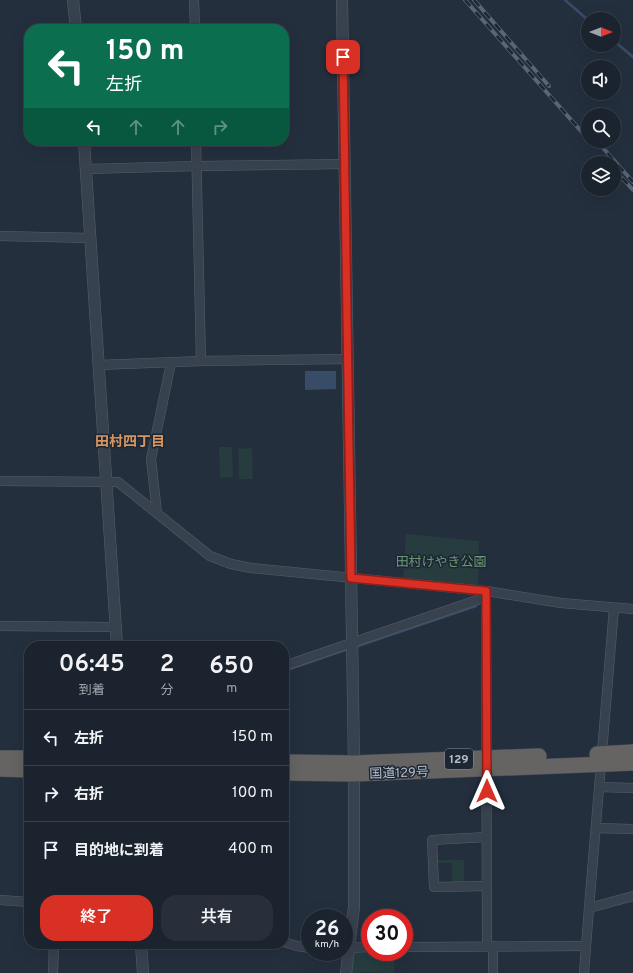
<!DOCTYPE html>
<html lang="ja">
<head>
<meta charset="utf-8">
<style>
	:root { --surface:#1b232e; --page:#282f3a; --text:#f1f3f6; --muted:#a0a4aa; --line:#39404a; --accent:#d93025 }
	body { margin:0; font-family:Overpass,"Noto Sans JP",sans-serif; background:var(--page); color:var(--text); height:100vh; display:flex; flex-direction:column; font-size:15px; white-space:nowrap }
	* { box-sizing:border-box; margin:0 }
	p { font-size:13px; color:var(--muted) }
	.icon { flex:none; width:22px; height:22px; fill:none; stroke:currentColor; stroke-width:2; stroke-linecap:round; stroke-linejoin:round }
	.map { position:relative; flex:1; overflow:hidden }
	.side { position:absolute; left:24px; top:641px; width:265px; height:308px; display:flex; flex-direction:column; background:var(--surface); border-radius:16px; box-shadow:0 4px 16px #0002,0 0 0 1px var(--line) }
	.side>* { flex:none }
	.top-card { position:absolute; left:24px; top:24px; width:265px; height:122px; border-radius:16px; box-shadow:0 4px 16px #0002,0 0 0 1px var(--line); background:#0b6e4f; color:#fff; overflow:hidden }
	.needle { width:26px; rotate:90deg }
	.controls { position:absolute; left:581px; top:12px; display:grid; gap:8px }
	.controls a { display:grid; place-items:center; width:40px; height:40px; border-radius:50%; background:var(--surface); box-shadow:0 4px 16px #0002,0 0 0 1px var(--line); font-size:20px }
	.speed { position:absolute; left:301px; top:909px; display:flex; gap:8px; font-size:20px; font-weight:700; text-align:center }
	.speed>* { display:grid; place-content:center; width:52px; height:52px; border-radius:50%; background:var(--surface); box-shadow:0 4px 16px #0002,0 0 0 1px var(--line); line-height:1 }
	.speed small { font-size:10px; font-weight:400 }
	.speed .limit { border:6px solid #d22; background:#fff; color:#111 }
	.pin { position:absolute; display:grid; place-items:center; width:34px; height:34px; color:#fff; margin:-17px; border-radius:8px; box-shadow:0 2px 6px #0006 }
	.me { position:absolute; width:44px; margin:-22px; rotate:0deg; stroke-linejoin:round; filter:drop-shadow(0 0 3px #0008) }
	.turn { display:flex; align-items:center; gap:14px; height:84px; padding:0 16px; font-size:18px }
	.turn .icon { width:52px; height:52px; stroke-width:2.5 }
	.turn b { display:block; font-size:28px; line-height:34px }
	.lanes { display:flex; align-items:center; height:38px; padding:0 16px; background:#0003; justify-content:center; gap:20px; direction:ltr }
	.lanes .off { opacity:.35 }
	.eta { display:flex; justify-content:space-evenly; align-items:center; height:68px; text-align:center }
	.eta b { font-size:24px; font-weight:600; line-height:28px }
	.cta { display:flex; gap:8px; margin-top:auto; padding:8px 16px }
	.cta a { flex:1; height:46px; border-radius:16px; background:var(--accent); color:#fff; font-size:16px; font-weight:600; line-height:46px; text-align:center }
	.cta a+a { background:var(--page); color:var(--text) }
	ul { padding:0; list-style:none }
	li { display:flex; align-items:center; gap:12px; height:56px; padding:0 16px; border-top:1px solid var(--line) }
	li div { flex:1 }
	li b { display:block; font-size:15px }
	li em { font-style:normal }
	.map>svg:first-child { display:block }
	.green { fill:#263c3f }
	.water { fill:#394c67 }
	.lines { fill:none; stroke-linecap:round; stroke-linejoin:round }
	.stream { stroke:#394c67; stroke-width:2.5 }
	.minor-casing { stroke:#565f6c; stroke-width:10 }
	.tertiary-casing { stroke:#565f6c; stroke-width:12 }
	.trunk-casing { stroke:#434c59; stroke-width:16 }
	.minor { stroke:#38414e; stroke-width:9 }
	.tertiary { stroke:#38414e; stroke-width:11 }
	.trunk { stroke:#656462; stroke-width:15 }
	.rail-casing { stroke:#5a6575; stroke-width:4 }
	.rail { stroke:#1d2633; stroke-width:2.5; stroke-dasharray:8; stroke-linecap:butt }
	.route-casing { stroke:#8d1f18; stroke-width:10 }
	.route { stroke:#d93025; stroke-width:7 }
	.labels { text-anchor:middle; stroke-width:3; stroke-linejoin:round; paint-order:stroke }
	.shield { fill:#1d2633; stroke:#878f9c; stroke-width:1 }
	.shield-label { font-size:12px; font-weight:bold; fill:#b4bcc9 }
	.park-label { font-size:13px; fill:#6b9a76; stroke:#1d2633 }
	.street-label { font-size:13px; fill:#b4bcc9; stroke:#1d2633 }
	.neighbourhood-label { font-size:14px; font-weight:bold; fill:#d59563; stroke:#1d2633 }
</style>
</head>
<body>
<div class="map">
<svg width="633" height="973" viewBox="0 0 633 973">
	<rect width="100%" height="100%" fill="#242f3e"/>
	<g class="green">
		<polygon points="219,447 232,447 233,477 220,478"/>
		<polygon points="252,448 253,479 239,479 238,449"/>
		<polygon points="406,534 479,541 478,588 403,581"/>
		<polygon points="436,860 464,860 464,886 452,886 452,863 436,863"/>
		<polygon points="370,949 370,952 395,952 394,973 360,972 360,973 350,973 354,952"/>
	</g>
	<polygon class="water" points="305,371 336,371 336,389 305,390"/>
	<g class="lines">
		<g class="stream">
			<polyline points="565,0 588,20"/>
			<polyline points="614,41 633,57"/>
			<polyline points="355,647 476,606"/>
			<polyline points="284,671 348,649"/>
		</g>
		<g class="minor-casing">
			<g id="minor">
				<polyline points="194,0 195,29"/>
				<polyline points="196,141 201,361"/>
				<polyline points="86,169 197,166 345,164"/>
				<polyline points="0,236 90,238"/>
				<polyline points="99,365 201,361 348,359"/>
				<polyline points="0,481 118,482 210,556 231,564 251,568 486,591 561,603 633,609"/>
				<polyline points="157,513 151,459 171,363"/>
				<polyline points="486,591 487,946"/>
				<polyline points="0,626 115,627"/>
				<polyline points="284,666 486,597"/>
				<polyline points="599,787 633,788"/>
				<polyline points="596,828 631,829"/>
				<polyline points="487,837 432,840 434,887 487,886"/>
				<polyline points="0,900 29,902"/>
				<polyline points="589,908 633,896"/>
				<polyline points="284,942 297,946 310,948"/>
				<polyline points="493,946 493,973"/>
				<polyline points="404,947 586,946"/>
				<polyline points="344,948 370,947"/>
				<polyline points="53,973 54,944"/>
				<polyline points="584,973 589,908 614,608"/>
			</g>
		</g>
		<g class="tertiary-casing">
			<g id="tertiary">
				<polyline points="73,0 76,29"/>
				<polyline points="342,0 354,763 354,907 346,973"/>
				<polyline points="84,141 117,646"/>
				<polyline points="141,944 143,973"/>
			</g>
		</g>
		<g class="trunk-casing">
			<g id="trunk">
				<polyline points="597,754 633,752"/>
				<polyline points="0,758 29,758"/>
				<polyline points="284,762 354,763 539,756"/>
				<polyline points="0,769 29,770"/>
				<polyline points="284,773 354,774 633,763"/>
			</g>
		</g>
		<use href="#minor" class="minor"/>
		<use href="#tertiary" class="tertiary"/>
		<use href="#trunk" class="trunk"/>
		<g class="rail-casing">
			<g id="rail">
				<polyline points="465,0 588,139"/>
				<polyline points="474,0 549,86"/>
				<polyline points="597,141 633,182"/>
				<polyline points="622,178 633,190"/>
			</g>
		</g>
		<use href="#rail" class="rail"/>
	</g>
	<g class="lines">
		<g class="route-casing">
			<polyline id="route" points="343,57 351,578 486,591 487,791"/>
		</g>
		<use href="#route" class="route"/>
	</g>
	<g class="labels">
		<rect class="shield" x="445" y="749" width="28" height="20" rx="3"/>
		<g class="shield-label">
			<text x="459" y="763">129</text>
		</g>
		<g class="park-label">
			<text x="441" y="566">田村けやき公園</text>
		</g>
		<g class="street-label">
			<text transform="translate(399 772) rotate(-2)" y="5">国道129号</text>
		</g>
		<g class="neighbourhood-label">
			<text x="130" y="446">田村四丁目</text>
		</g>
	</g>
</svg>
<div class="controls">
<a><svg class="needle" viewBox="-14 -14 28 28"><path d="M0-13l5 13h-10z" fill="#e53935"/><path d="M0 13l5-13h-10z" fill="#a0a4aa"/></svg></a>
<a><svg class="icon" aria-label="sound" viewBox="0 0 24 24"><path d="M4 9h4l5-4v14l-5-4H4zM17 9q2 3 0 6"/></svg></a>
<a><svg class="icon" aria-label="search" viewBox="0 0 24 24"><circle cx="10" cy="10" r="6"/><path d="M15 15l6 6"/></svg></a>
<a><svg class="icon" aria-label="layers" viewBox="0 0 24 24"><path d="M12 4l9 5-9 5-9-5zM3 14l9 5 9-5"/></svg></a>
</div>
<div class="speed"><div>26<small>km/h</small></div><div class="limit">30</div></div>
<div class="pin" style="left:343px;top:57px;background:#d93025"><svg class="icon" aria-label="arrive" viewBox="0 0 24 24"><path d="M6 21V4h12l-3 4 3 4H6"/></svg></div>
<svg class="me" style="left:487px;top:791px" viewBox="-20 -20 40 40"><path d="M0-17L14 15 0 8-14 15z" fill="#d93025" stroke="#fff" stroke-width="4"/></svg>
<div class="top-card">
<div class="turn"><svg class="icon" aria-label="left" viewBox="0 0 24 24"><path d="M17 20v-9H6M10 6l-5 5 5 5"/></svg><div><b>150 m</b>左折</div></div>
<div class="lanes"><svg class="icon" aria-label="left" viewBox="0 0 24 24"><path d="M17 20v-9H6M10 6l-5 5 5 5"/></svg><svg class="icon off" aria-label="ahead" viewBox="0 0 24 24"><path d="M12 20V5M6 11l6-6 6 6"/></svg><svg class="icon off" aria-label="ahead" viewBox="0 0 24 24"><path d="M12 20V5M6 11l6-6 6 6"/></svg><svg class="icon off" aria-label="right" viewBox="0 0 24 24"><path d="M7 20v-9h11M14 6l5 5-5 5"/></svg></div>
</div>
<section class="side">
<div class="eta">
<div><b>06:45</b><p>到着</p></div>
<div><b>2</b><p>分</p></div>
<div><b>650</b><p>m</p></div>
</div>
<ul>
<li><svg class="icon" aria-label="left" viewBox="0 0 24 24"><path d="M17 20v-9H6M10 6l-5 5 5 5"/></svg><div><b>左折</b></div><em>150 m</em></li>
<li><svg class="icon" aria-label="right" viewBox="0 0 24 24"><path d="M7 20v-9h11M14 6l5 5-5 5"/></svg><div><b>右折</b></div><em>100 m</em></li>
<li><svg class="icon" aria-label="arrive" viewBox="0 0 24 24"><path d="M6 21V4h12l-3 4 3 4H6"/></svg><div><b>目的地に到着</b></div><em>400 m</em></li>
</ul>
<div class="cta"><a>終了</a><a>共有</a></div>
</section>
</div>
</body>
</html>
